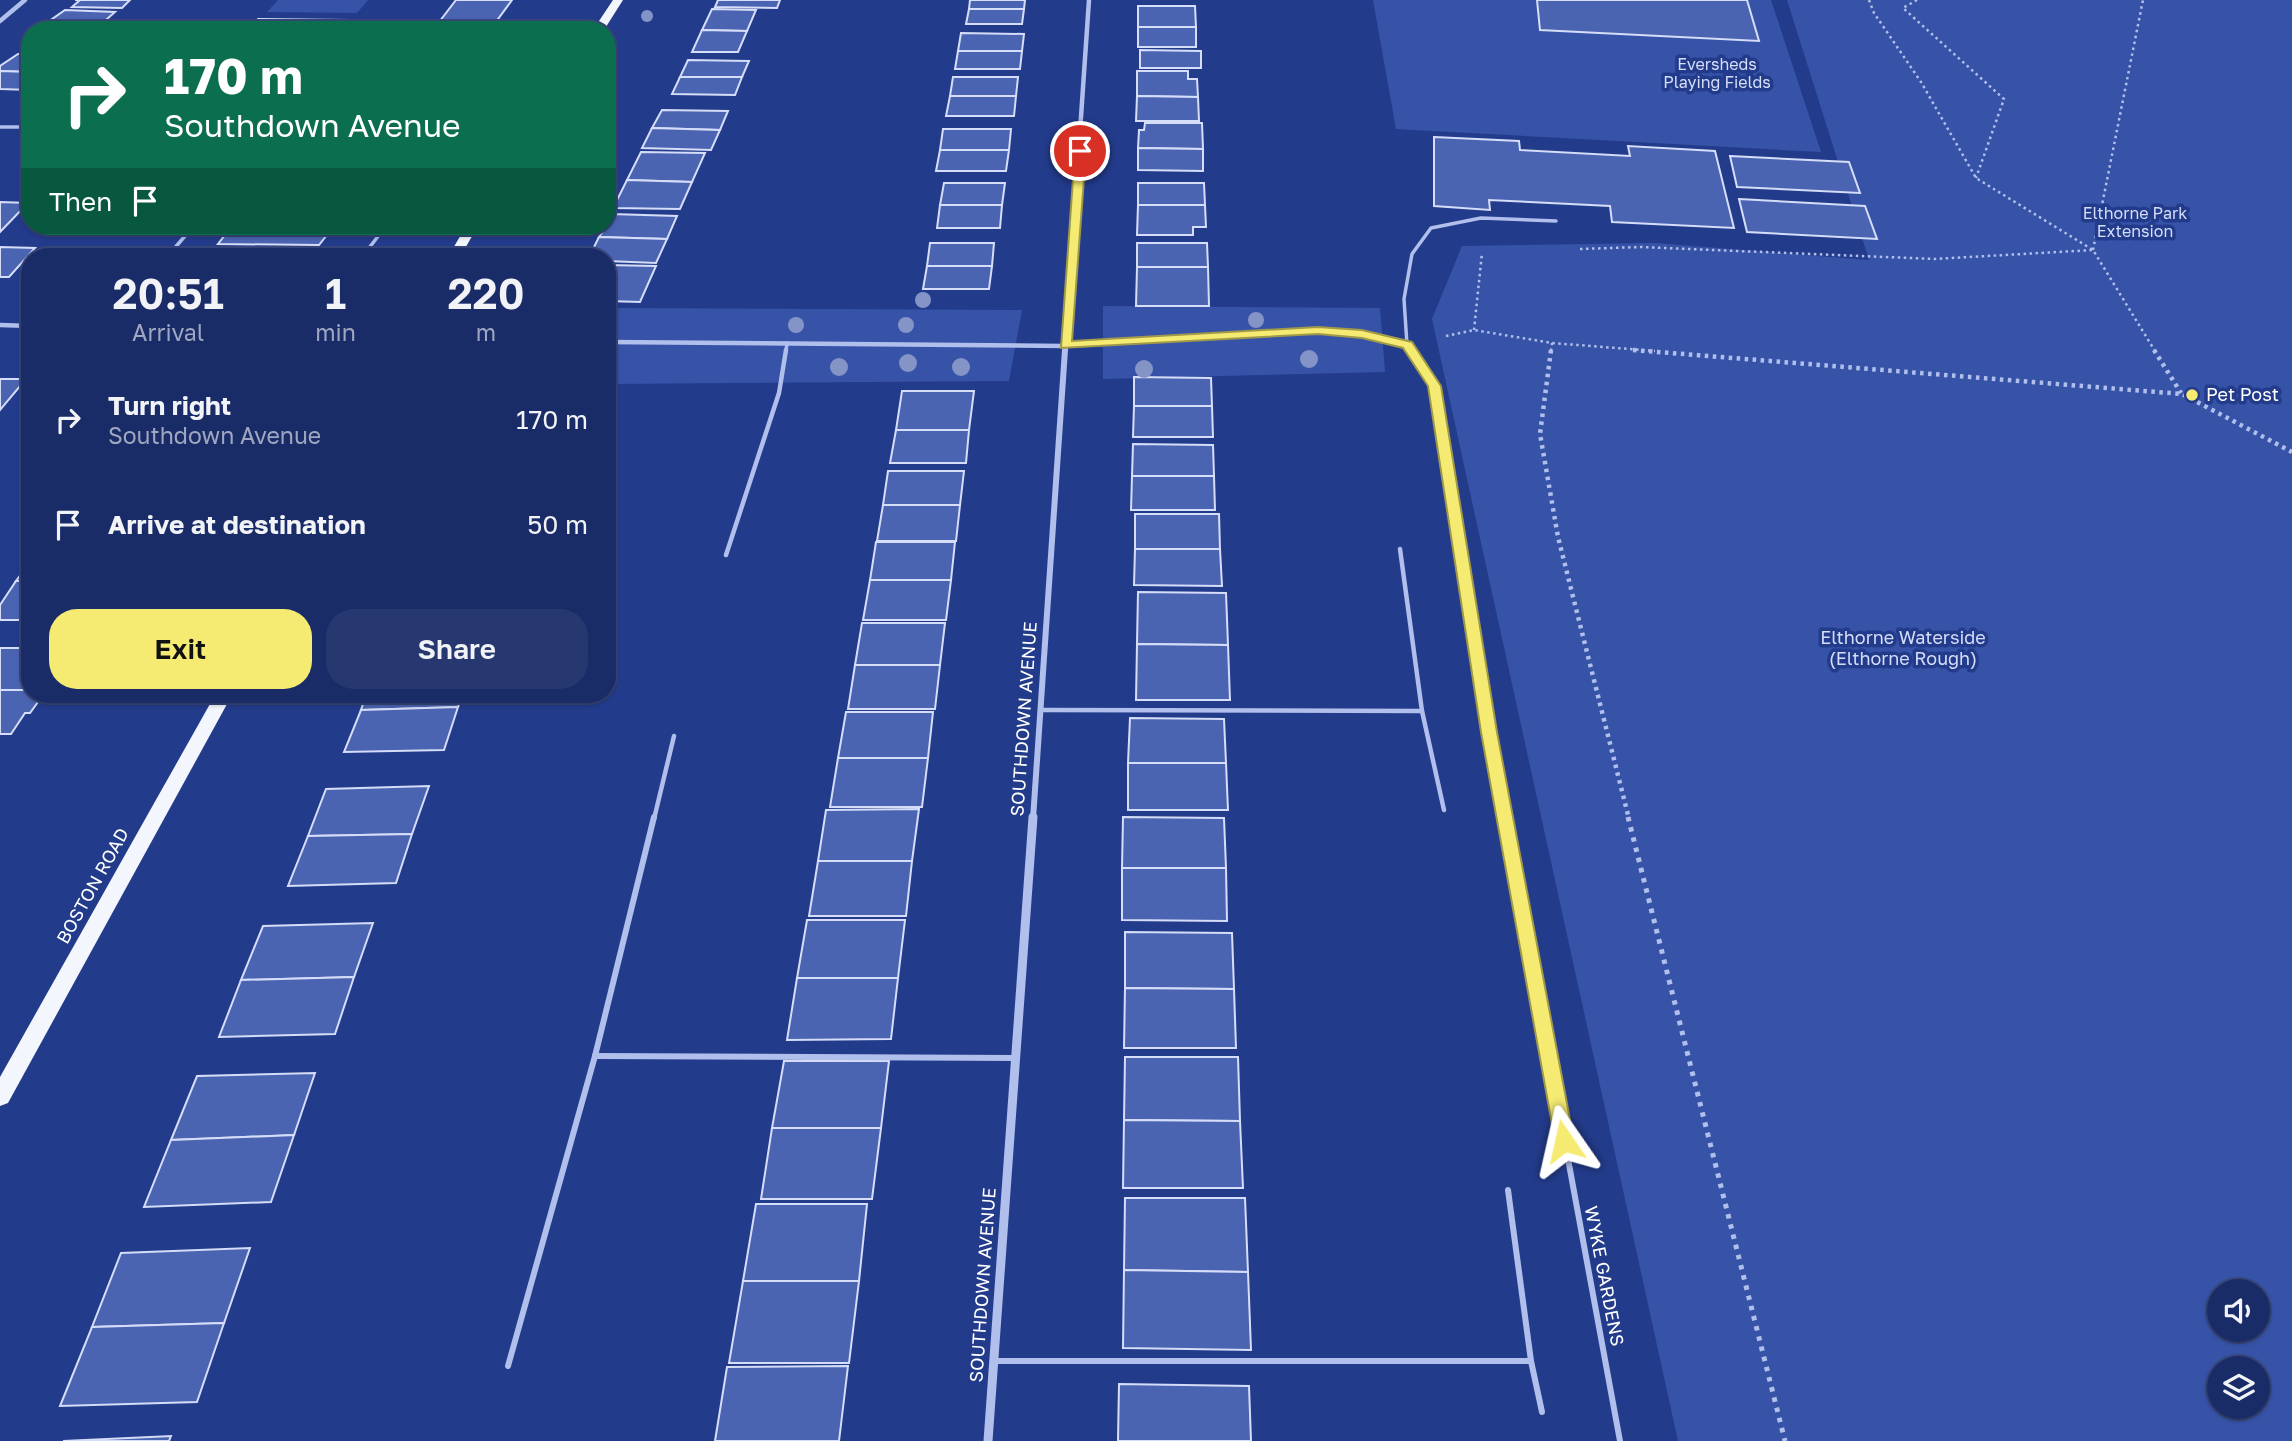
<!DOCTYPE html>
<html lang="en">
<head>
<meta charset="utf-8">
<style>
	:root { --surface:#1a2c68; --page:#273871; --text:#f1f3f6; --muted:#9fa7c0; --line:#38487c; --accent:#f6eb72 }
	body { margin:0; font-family:"Golos Text",sans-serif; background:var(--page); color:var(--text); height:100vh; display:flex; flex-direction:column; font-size:26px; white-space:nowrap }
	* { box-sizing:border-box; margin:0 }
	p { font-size:23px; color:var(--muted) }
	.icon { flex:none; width:38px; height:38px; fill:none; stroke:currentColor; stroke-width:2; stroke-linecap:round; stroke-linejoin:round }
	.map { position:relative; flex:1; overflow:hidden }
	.sheet { position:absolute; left:21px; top:248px; width:595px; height:455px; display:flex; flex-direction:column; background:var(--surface); border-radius:28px; box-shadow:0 2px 5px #0004,0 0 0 2px var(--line) }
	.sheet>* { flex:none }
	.hud { position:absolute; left:21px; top:21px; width:595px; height:214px; border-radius:28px; box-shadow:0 2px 5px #0004,0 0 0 2px var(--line); background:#0b6e4f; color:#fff; overflow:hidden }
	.fabs { position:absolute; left:2207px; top:1279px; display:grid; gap:14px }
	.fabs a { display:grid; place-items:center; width:63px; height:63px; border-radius:50%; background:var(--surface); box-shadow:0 2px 5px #0004,0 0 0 2px var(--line); font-size:35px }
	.pin { position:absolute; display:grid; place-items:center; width:60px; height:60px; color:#fff; margin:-30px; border:4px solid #fff; border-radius:50%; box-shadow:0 2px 7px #0007 }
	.me { position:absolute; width:77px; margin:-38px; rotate:349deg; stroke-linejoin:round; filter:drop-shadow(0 0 5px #0008) }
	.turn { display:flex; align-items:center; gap:24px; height:147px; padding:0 28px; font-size:32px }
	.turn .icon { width:91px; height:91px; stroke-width:2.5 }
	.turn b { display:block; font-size:49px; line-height:60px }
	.then { display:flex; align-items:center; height:66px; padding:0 28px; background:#0003; gap:14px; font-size:26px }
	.eta { display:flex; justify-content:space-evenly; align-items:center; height:119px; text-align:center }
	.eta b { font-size:42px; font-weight:600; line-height:49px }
	.cta { display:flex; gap:14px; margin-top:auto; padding:14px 28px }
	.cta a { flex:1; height:80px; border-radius:28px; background:var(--accent); color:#111; font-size:28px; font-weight:600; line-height:80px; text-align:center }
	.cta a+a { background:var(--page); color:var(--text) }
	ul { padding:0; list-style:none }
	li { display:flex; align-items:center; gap:21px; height:105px; padding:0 28px }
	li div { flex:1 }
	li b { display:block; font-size:26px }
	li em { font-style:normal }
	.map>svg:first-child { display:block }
	.green { fill:#3753a8; fill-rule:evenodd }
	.building { fill:#4b64b2; stroke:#d5ddf8; stroke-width:2 }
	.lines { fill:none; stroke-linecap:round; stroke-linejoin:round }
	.path-far2 { stroke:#b0bfeb; stroke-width:2.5; stroke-dasharray:2.5 3.5; stroke-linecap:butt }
	.path-far1 { stroke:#b0bfeb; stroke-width:4.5; stroke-dasharray:3.5 4.5; stroke-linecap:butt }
	.path { stroke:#b0bfeb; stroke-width:5; stroke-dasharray:4.5 6; stroke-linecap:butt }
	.service-far2 { stroke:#b0bfeb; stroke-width:3.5 }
	.service-far1 { stroke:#b0bfeb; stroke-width:4.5 }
	.service { stroke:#b0bfeb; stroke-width:6 }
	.minor-far2 { stroke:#b0bfeb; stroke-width:4.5 }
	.minor-far1 { stroke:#b0bfeb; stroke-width:6 }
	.minor { stroke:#b0bfeb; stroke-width:9 }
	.primary { fill:#f4f6fe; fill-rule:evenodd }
	.tree { fill:#8594c7 }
	.route { fill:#f6eb72; stroke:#a0994a; stroke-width:2 }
	.poi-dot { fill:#f6eb72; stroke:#233b8b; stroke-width:2.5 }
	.labels { text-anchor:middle; stroke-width:7; stroke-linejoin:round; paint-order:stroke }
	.far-park-label { font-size:16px; fill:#d5ddf8; stroke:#233b8b }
	.poi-label { font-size:18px; fill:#fff; stroke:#233b8b; text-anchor:start }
	.park-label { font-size:18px; fill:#d5ddf8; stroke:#233b8b }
	.street-label { font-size:18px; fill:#fff; stroke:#233b8b }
</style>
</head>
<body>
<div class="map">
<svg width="2292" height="1441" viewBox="0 0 2292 1441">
	<rect width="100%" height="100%" fill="#233b8b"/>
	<g class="green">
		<polygon points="278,0 368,0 357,13 267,12"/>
		<polygon points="1373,0 1771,0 1821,152 1396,129"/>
		<path d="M1787,0H2292V1441H1678L1432,319L1462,246L1656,243L1869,260ZM2219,1292H2258V1330H2219ZM2219,1368H2258V1407H2219Z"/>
		<polygon points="1103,306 1380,308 1385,372 1103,379"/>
		<polygon points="607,308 1022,310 1009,381 607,384"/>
	</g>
	<g class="building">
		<polygon points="75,0 130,0 122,8 72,7 80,0"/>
		<polygon points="456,0 512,0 490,30 433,30"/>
		<polygon points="718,0 780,0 777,8 715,7"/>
		<polygon points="970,0 1025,0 1024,9 969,9"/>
		<polygon points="1537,0 1747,0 1759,41 1540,30"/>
		<polygon points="1138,6 1195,6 1196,27 1138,27"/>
		<polygon points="712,9 756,10 747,31 702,30"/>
		<polygon points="969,9 1024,9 1022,24 966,24"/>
		<polygon points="65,10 115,12 98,27 45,24"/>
		<polygon points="258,19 349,20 341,30 249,30"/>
		<polygon points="47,26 98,27 95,30 39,30"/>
		<rect x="1138" y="27" width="58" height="20"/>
		<polygon points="702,30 747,31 738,52 692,52"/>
		<polygon points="961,33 1024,34 1022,51 958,51"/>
		<polygon points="1140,50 1201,51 1201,68 1140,68"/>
		<polygon points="958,51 1022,51 1020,69 955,69"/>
		<polygon points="18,54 30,54 30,72 0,71 0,66"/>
		<polygon points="688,60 749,61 742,77 680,77"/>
		<polygon points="0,71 30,72 30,90 0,89"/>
		<polygon points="1137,71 1188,71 1188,79 1197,79 1198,97 1137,96"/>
		<polygon points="680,77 742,77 735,95 672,94"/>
		<polygon points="953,77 1018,77 1016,96 950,96"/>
		<polygon points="950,96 1016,96 1014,116 946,116"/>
		<polygon points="1137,96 1198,97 1199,121 1136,121"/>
		<polygon points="662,110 728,111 720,130 652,128"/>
		<polygon points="1145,123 1202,123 1203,149 1138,148 1139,130 1144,130"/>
		<polygon points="652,128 720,130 711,150 642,148"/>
		<polygon points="943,129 1011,129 1009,150 940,150"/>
		<polygon points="1434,137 1519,141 1520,150 1630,156 1628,146 1715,151 1734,228 1612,222 1610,206 1489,200 1490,210 1434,206"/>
		<polygon points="1138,148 1203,149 1203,171 1138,170"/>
		<polygon points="940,150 1009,150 1006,171 936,171"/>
		<polygon points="641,152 705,153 692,182 627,180"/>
		<polygon points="1730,156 1849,162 1860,193 1737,187"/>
		<polygon points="627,180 692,182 680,209 613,208"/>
		<polygon points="944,183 1005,183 1002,205 940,205"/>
		<polygon points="1138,183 1204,183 1205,205 1138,205"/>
		<polygon points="1739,199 1865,206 1877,239 1747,232"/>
		<polygon points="0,202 28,203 0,232"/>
		<polygon points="940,205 1002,205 1000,228 937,228"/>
		<polygon points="1138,205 1205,205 1206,227 1193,227 1193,235 1137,235"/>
		<polygon points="611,214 677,216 667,239 599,237 607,226"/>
		<polygon points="232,226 334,226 319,245 218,244"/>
		<polygon points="599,237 667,239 656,263 607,261 607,257 589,257"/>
		<polygon points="930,243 994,243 992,266 927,266"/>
		<polygon points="1137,243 1207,243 1208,267 1137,267"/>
		<polygon points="0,247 35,248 9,277 0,277"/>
		<polygon points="92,249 139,250 133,257 72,257 77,252 91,252"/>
		<polygon points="607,265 656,266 640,302 607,301"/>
		<polygon points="927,266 992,266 989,289 923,289"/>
		<polygon points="1137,267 1208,267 1209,306 1136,306"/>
		<polygon points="1134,377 1211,378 1212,406 1134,406"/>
		<polygon points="0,379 26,379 0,410"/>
		<polygon points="902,391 974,391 969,430 896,430"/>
		<polygon points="1134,406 1212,406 1213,437 1133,437"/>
		<polygon points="896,430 969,430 966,463 890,463"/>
		<polygon points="1133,444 1213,445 1214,476 1132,476"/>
		<polygon points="888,471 964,471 960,505 883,505"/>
		<polygon points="1132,476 1214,476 1215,510 1131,510"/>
		<polygon points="883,505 960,505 956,541 877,541"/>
		<polygon points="1135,514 1219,514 1220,549 1135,549"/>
		<polygon points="876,542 955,542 951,580 870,580"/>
		<polygon points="1135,549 1220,549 1222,586 1134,585"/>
		<polygon points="30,562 30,581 16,581"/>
		<polygon points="870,580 951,580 946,620 863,620"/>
		<polygon points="16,581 30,581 30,620 0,620 0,605"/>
		<polygon points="1138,592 1226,593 1228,645 1137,644"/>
		<polygon points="862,623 945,623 940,665 855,665"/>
		<polygon points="1137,644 1228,645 1230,700 1136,700"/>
		<rect x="0" y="648" width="30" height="42"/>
		<polygon points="855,665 940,665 935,709 848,709"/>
		<polygon points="0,690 30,690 30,695 43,695 30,713 25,713 11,734 0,734"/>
		<polygon points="366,695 462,695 458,707 361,710"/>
		<polygon points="458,707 444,750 344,752 361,710"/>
		<polygon points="846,712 933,712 928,758 838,758"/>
		<polygon points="1130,718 1224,719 1226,763 1128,763"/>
		<polygon points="838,758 928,758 922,807 830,807"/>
		<polygon points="1128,763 1226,763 1228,810 1128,810"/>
		<polygon points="429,786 412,834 308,836 326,789"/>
		<polygon points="919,809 912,861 818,861 826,810"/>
		<polygon points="1123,817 1224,818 1226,868 1122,868"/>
		<polygon points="412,834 396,883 288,886 308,836"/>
		<polygon points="818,861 912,861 906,916 809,916"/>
		<polygon points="1122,868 1226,868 1227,921 1122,920"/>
		<polygon points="807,920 905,920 898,978 797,978"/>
		<polygon points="373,923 354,977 241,980 263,926"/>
		<polygon points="1125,932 1232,933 1234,989 1125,988"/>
		<polygon points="354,977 335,1034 219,1037 241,980"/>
		<polygon points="797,978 898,978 891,1039 787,1040"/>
		<polygon points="1125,988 1234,989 1236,1048 1124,1048"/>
		<polygon points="1125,1057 1238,1057 1240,1121 1124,1120"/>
		<polygon points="784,1061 889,1061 881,1128 772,1128"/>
		<polygon points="315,1073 294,1135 171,1140 197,1076"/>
		<polygon points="1124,1120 1240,1121 1243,1188 1123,1188"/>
		<polygon points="772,1128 881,1128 872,1199 761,1199"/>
		<polygon points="294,1135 271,1202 144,1207 171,1140"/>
		<polygon points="1125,1198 1245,1198 1248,1272 1124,1270"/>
		<polygon points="756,1204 867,1204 859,1281 743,1281"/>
		<polygon points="250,1248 224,1323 92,1327 121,1253"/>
		<polygon points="1124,1270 1248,1272 1251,1350 1123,1348"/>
		<polygon points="743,1281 859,1281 849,1363 729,1363"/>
		<polygon points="224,1323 197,1402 60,1406 92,1327"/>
		<polygon points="848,1366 839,1441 715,1441 727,1367"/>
		<polygon points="1119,1384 1249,1386 1251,1441 1118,1441"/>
		<polygon points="171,1436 169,1441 63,1441"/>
	</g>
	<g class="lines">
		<g class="path-far2">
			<polyline points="1869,0 1874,13 1921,82 1976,178 2093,250 2155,351"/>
			<polyline points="1917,0 1903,8 2004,99 1976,178"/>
			<polyline points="1580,249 1641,247 1934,259 2093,250"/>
			<polyline points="2093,250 2143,0"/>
			<polyline points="1474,330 1482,253"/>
			<polyline points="1446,336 1474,330 1552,343 1655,351"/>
			<polyline points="1551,351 1552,343"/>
		</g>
		<g class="path-far1">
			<polyline points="1551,350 1540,434 1558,537 1629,819"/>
			<polyline points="1633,350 2182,394 2292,452"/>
			<polyline points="2154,350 2181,393"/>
		</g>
		<polyline class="path" points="1628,817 1785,1441"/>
		<g class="service-far2">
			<polyline points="0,127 30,127"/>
			<polyline points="167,257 185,236"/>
			<polyline points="376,257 369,248 386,226"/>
			<polyline points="1407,345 1404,299 1412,254 1431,228 1481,218 1556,221"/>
			<polyline points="786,351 787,343"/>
		</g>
		<g class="service-far1">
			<polyline points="1434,386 1505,819"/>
			<polyline points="1400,549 1422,711 1444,810"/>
			<polyline points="726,555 779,393 786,350"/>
			<polyline points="1040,710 1422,711"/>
			<polyline points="654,819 674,736"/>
		</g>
		<g class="service">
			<polyline points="1505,817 1620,1441"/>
			<polyline points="595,1056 1014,1058"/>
			<polyline points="1508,1190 1531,1361 1542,1412"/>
			<polyline points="993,1361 1531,1361"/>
			<polyline points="508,1366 595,1056 654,817"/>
		</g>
		<g class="minor-far2">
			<polyline points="0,21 25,0"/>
			<polyline points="0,325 30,326"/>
			<polyline points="607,342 1066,346 1318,331 1362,334 1407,345 1411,351"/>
			<polyline points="1065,351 1089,0"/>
		</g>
		<g class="minor-far1">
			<polyline points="1410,350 1434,386"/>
			<polyline points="1033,819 1065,350"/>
		</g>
		<polyline class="minor" points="988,1441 1033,817"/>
		<g class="primary">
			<polygon points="613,0 623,0 604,30 593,30"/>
			<polygon points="466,226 478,226 460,257 448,257"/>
			<polygon points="215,695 232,695 8,1103 0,1106 0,1077"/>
		</g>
	</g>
	<g class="tree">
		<circle cx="647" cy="16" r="6"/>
		<circle cx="923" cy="300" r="8"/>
		<circle cx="1256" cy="320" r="8"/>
		<circle cx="796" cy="325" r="8"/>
		<circle cx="906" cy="325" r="8"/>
		<circle cx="1309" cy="359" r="9"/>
		<circle cx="908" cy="363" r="9"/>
		<circle cx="839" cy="367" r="9"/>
		<circle cx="961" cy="367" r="9"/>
		<circle cx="1144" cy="369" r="9"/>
	</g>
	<polygon class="route" points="1080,148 1086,151 1072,341 1318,327 1362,330 1412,342 1441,386 1497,732 1574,1141 1571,1147 1564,1150 1558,1147 1555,1141 1481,732 1428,386 1403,348 1362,338 1318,334 1061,348 1075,151"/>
	<circle class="poi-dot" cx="2192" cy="395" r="7"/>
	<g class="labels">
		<g class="far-park-label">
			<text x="1717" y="70">Eversheds<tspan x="1717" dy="18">Playing Fields</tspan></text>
			<text x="2135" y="219">Elthorne Park<tspan x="2135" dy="18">Extension</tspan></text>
		</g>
		<g class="poi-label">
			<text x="2206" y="401">Pet Post</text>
		</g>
		<g class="park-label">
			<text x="1903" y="644">Elthorne Waterside<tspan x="1903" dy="21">(Elthorne Rough)</tspan></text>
		</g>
		<g class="street-label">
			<text transform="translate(1024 719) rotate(-86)" y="6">SOUTHDOWN AVENUE</text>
			<text transform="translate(93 886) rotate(-61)" y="6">BOSTON ROAD</text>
			<text transform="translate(1604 1276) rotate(79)" y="6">WYKE GARDENS</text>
			<text transform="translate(983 1285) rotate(-86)" y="6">SOUTHDOWN AVENUE</text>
		</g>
	</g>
</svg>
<div class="fabs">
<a><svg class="icon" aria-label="sound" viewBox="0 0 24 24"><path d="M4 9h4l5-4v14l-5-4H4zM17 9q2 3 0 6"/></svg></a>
<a><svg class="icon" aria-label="layers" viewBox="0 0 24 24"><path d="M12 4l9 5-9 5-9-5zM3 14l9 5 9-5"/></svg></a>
</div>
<div class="pin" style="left:1080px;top:151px;background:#d93025"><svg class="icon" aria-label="arrive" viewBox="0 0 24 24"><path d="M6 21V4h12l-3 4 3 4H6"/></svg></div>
<svg class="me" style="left:1564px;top:1141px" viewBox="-20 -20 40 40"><path d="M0-17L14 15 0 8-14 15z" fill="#f6eb72" stroke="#fff" stroke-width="4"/></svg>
<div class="hud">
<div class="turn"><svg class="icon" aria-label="right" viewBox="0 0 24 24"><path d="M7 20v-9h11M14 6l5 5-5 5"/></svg><div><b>170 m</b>Southdown Avenue</div></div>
<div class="then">Then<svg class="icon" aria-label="arrive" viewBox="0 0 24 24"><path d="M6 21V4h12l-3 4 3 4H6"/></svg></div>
</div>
<section class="sheet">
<div class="eta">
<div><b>20:51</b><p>Arrival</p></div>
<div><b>1</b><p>min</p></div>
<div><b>220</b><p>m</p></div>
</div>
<ul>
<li><svg class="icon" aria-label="right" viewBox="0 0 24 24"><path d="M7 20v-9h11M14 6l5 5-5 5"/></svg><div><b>Turn right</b><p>Southdown Avenue</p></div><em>170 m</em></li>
<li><svg class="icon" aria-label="arrive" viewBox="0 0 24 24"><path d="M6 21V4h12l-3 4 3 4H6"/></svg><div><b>Arrive at destination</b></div><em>50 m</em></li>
</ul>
<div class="cta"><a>Exit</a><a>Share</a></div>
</section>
</div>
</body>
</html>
